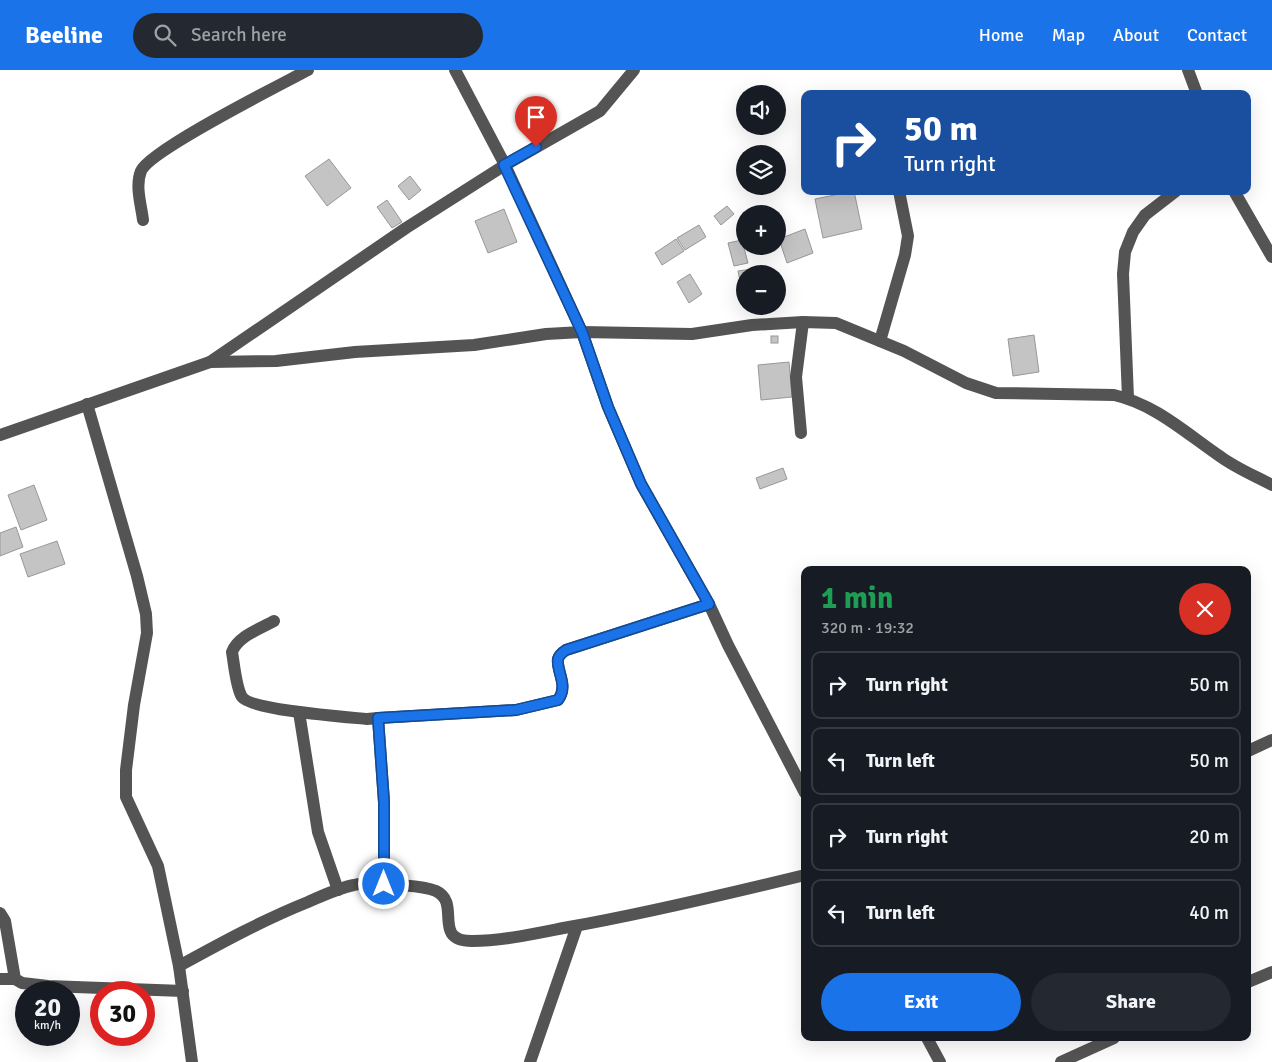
<!DOCTYPE html>
<html lang="en">
<head>
<meta charset="utf-8">
<style>
	:root { --surface:#171b24; --page:#242831; --text:#f1f3f6; --muted:#9ea1a6; --line:#363941; --accent:#1a73e8 }
	body { margin:0; font-family:Signika,sans-serif; background:var(--page); color:var(--text); height:100vh; display:flex; flex-direction:column; font-size:19px; white-space:nowrap }
	* { box-sizing:border-box; margin:0 }
	p { font-size:16px; color:var(--muted) }
	.icon { flex:none; width:28px; height:28px; fill:none; stroke:currentColor; stroke-width:2; stroke-linecap:round; stroke-linejoin:round }
	.map { position:relative; flex:1; overflow:hidden }
	.panel { position:absolute; left:801px; top:496px; width:450px; height:475px; display:flex; flex-direction:column; background:var(--surface); border-radius:10px; box-shadow:0 5px 20px #0002 }
	.panel>* { flex:none }
	.guide { position:absolute; left:801px; top:20px; width:450px; height:105px; border-radius:10px; box-shadow:0 5px 20px #0002; background:#1a4fa0; color:#fff; overflow:hidden }
	.buttons { position:absolute; left:736px; top:15px; display:grid; gap:10px }
	.buttons a { display:grid; place-items:center; width:50px; height:50px; border-radius:50%; background:var(--surface); box-shadow:0 5px 20px #0002; font-size:25px }
	.speed { position:absolute; left:15px; top:911px; display:flex; gap:10px; font-size:25px; font-weight:700; text-align:center }
	.speed>* { display:grid; place-content:center; width:65px; height:65px; border-radius:50%; background:var(--surface); box-shadow:0 5px 20px #0002; line-height:1 }
	.speed small { font-size:12px; font-weight:400 }
	.speed .limit { border:8px solid #d22; background:#fff; color:#111 }
	.pin { position:absolute; display:grid; place-items:center; width:42px; height:42px; color:#fff; margin:-51px -21px; border-radius:50% 50% 50% 0; rotate:-45deg; box-shadow:0 0 5px #0007 }
	.pin .icon { rotate:45deg }
	.me { position:absolute; width:55px; margin:-28px; rotate:0deg; stroke-linejoin:round; filter:drop-shadow(0 0 4px #0008) }
	.turn { display:flex; align-items:center; gap:18px; height:105px; padding:0 20px; font-size:22px }
	.turn .icon { width:65px; height:65px; stroke-width:2.5 }
	.turn b { display:block; font-size:35px; line-height:42px }
	.round { display:grid; place-items:center; flex:none; width:52px; height:52px; border-radius:26px; background:var(--page) }
	.head { display:flex; align-items:center; justify-content:space-between; height:85px; padding:0 20px }
	h1 { font-size:30px; font-weight:800; line-height:38px; color:#1e9e55 }
	.cta { display:flex; gap:10px; margin-top:auto; padding:10px 20px }
	.cta a { flex:1; height:58px; border-radius:30px; background:var(--accent); color:#fff; font-size:20px; font-weight:800; line-height:58px; text-align:center }
	.cta a+a { background:var(--page); color:var(--text) }
	ul { padding:0; list-style:none }
	li { display:flex; align-items:center; gap:15px; height:68px; margin:0 10px 8px; padding:0 10px; border:2px solid var(--line); border-radius:10px }
	li div { flex:1 }
	li b { display:block; font-size:19px }
	li em { font-style:normal }
	header { display:flex; align-items:center; gap:30px; box-sizing:border-box; height:70px; padding:0 25px; background:var(--accent); color:#fff }
	header strong { font-size:24px }
	nav { display:flex; gap:28px; margin-inline-start:auto; font-size:18px }
	.search { width:350px; height:45px; background:var(--page); display:flex; align-items:center; gap:12px; box-sizing:border-box; padding:0 18px; border-radius:28px; color:var(--muted); font-size:19px }
	.map>svg:first-child { display:block }
	.building { fill:#c4c4c4; stroke:#989898 }
	.lines { fill:none; stroke-linecap:round; stroke-linejoin:round }
	.minor { stroke:#545454; stroke-width:12 }
	.route-casing { stroke:#114b97; stroke-width:12 }
	.route { stroke:#1a73e8; stroke-width:9 }
</style>
</head>
<body>
<header>
<strong>Beeline</strong>
<div class="search"><svg class="icon" aria-label="search" viewBox="0 0 24 24"><circle cx="10" cy="10" r="6"/><path d="M15 15l6 6"/></svg>Search here</div>
<nav><a>Home</a><a>Map</a><a>About</a><a>Contact</a></nav>
</header>
<div class="map">
<svg width="1272" height="992" viewBox="0 0 1272 992">
	<rect width="100%" height="100%" fill="#fff"/>
	<g class="building">
		<polygon points="329,89 351,118 327,136 305,106"/>
		<polygon points="410,106 421,120 409,130 398,116"/>
		<polygon points="854,121 862,159 823,168 815,129"/>
		<polygon points="387,130 402,152 392,158 377,137"/>
		<polygon points="727,136 734,144 721,155 714,146"/>
		<polygon points="504,139 517,172 488,183 475,151"/>
		<polygon points="699,155 706,167 685,180 677,168"/>
		<polygon points="805,159 813,183 787,193 779,169"/>
		<polygon points="676,169 684,181 662,195 655,183"/>
		<polygon points="742,170 748,193 734,196 728,173"/>
		<polygon points="752,199 753,204 745,204 745,227 743,227 738,201"/>
		<polygon points="690,204 702,224 689,233 677,212"/>
		<polygon points="1034,265 1039,302 1013,306 1008,269"/>
		<rect x="771" y="266" width="7" height="7"/>
		<polygon points="789,292 792,327 761,330 758,295"/>
		<polygon points="783,398 787,409 760,419 756,408"/>
		<polygon points="34,415 47,450 21,460 8,425"/>
		<polygon points="16,457 23,477 0,486 0,463"/>
		<polygon points="57,471 65,494 28,507 20,484"/>
	</g>
	<g class="lines">
		<g class="minor">
			<polyline points="455,0 505,95 582,262 608,337 641,414 709,534 728,575 805,723"/>
			<polyline points="1188,0 1197,24"/>
			<polyline points="1234,121 1272,187"/>
			<path d="M143,150C141,134 135,116 141,101C150,80 280,15 308,0"/>
			<polyline points="880,271 905,185 908,166 899,121"/>
			<path d="M210,292L276,291L355,282L474,275L546,264L582,262L692,264L752,255L803,252L836,253L904,281L966,313L996,323L1114,325C1155,334 1187,364 1221,387C1236,398 1255,406 1272,415"/>
			<polyline points="1128,328 1123,204 1125,182 1133,162 1145,145 1176,121"/>
			<polyline points="87,334 137,506 146,544 147,563 134,635 126,700 126,727 158,796 179,896 192,992"/>
			<polyline points="801,363 796,307 803,252"/>
			<polyline points="0,365 210,292 406,158 505,95 600,41 634,0"/>
			<path d="M274,551C260,559 238,566 232,582C234,593 236,618 242,627C251,640 347,647 367,649L378,648L516,640L558,630C569,615 556,601 558,589C559,585 563,582 566,580L709,534"/>
			<polyline points="299,642 318,762 338,820"/>
			<polyline points="378,648 384,732 384,814"/>
			<polyline points="1248,681 1272,670"/>
			<polyline points="0,843 5,851 15,909 22,913 48,916 183,921"/>
			<path d="M179,896C221,873 263,850 308,832C322,826 338,818 354,815C368,812 384,814 399,815C412,816 424,816 436,821C462,833 431,871 472,871C503,871 538,863 569,857C648,843 727,824 805,805"/>
			<polyline points="0,909 15,909"/>
			<polyline points="1248,912 1272,902"/>
			<polyline points="927,968 940,992"/>
			<polyline points="530,992 577,856"/>
			<polyline points="1061,992 1114,968"/>
		</g>
	</g>
	<g class="lines">
		<g class="route-casing">
			<path id="route" d="M384,814V732L378,648L516,640L558,630C569,616 556,601 558,589C559,585 563,582 566,580L709,534L641,414L608,337L582,262L504,95L536,77"/>
		</g>
		<use href="#route" class="route"/>
	</g>
</svg>
<div class="buttons">
<a><svg class="icon" aria-label="sound" viewBox="0 0 24 24"><path d="M4 9h4l5-4v14l-5-4H4zM17 9q2 3 0 6"/></svg></a>
<a><svg class="icon" aria-label="layers" viewBox="0 0 24 24"><path d="M12 4l9 5-9 5-9-5zM3 14l9 5 9-5"/></svg></a>
<a>+</a>
<a>−</a>
</div>
<div class="speed"><div>20<small>km/h</small></div><div class="limit">30</div></div>
<div class="pin" style="left:536px;top:77px;background:#d93025"><svg class="icon" aria-label="arrive" viewBox="0 0 24 24"><path d="M6 21V4h12l-3 4 3 4H6"/></svg></div>
<svg class="me" style="left:384px;top:814px" viewBox="-20 -20 40 40"><circle r="17" fill="#1a73e8" stroke="#fff" stroke-width="3"/><path d="M0-11L8 9 0 5-8 9z" fill="#fff"/></svg>
<div class="guide">
<div class="turn"><svg class="icon" aria-label="right" viewBox="0 0 24 24"><path d="M7 20v-9h11M14 6l5 5-5 5"/></svg><div><b>50 m</b>Turn right</div></div>
</div>
<section class="panel">
<div class="head"><div><h1>1 min</h1><p>320 m · 19:32</p></div><a class="round" style="background:#d93025;color:#fff"><svg class="icon" aria-label="close" viewBox="0 0 24 24"><path d="M6 6l12 12M18 6L6 18"/></svg></a></div>
<ul>
<li><svg class="icon" aria-label="right" viewBox="0 0 24 24"><path d="M7 20v-9h11M14 6l5 5-5 5"/></svg><div><b>Turn right</b></div><em>50 m</em></li>
<li><svg class="icon" aria-label="left" viewBox="0 0 24 24"><path d="M17 20v-9H6M10 6l-5 5 5 5"/></svg><div><b>Turn left</b></div><em>50 m</em></li>
<li><svg class="icon" aria-label="right" viewBox="0 0 24 24"><path d="M7 20v-9h11M14 6l5 5-5 5"/></svg><div><b>Turn right</b></div><em>20 m</em></li>
<li><svg class="icon" aria-label="left" viewBox="0 0 24 24"><path d="M17 20v-9H6M10 6l-5 5 5 5"/></svg><div><b>Turn left</b></div><em>40 m</em></li>
</ul>
<div class="cta"><a>Exit</a><a>Share</a></div>
</section>
</div>
</body>
</html>
